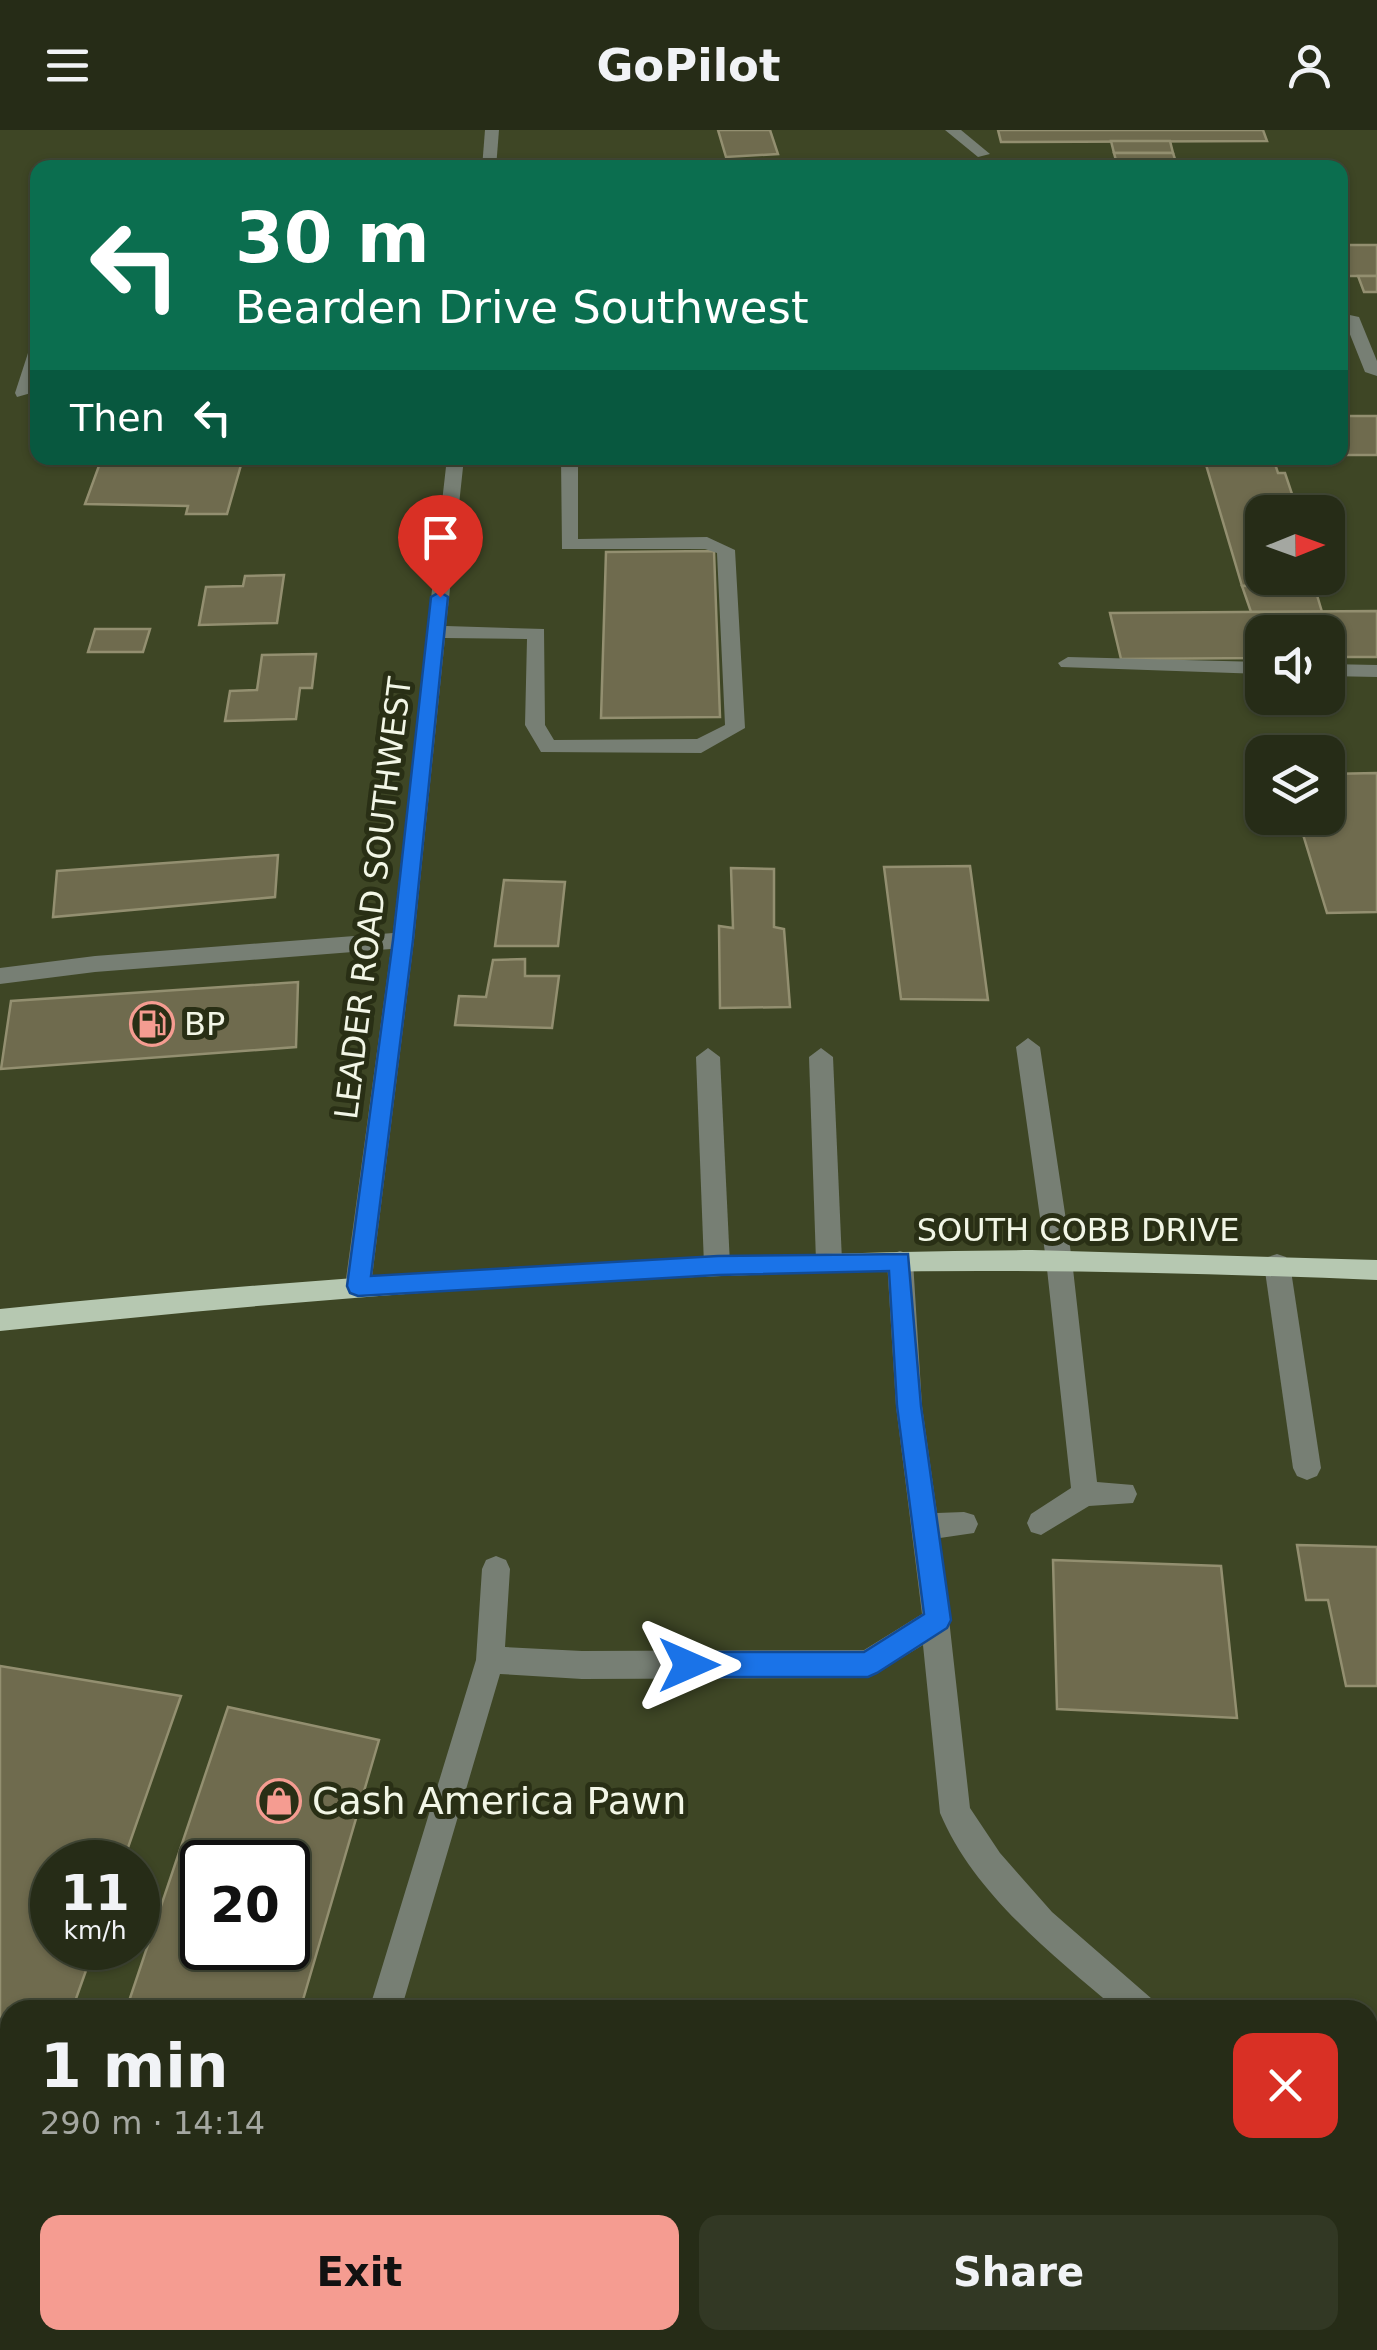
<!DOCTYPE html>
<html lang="en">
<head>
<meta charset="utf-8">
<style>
	:root { --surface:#262c17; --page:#323824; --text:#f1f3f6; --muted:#a4a7a1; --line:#424836; --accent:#f59c91 }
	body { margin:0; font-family:"DejaVu Sans",sans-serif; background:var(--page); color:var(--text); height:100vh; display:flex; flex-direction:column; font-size:38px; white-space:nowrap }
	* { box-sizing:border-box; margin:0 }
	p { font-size:32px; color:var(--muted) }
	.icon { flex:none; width:55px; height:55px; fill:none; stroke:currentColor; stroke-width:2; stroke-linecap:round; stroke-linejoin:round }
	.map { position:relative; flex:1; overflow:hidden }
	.drawer { position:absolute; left:0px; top:1870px; width:1378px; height:350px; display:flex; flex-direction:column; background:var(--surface); border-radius:30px 30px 0 0; box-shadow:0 2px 8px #0004,0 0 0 2px var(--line) }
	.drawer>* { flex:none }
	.hud { position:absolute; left:30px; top:30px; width:1318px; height:305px; border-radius:20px; box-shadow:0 2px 8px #0004,0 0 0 2px var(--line); background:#0b6e4f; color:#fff; overflow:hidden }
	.needle { width:65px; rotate:89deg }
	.buttons { position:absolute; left:1245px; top:365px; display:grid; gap:20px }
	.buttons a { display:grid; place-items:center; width:100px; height:100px; border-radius:20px; background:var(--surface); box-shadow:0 2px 8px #0004,0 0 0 2px var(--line); font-size:50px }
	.speed { position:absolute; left:30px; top:1710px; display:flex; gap:20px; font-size:50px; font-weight:700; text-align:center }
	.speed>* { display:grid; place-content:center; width:130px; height:130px; border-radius:50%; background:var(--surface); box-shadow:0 2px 8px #0004,0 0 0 2px var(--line); line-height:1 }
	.speed small { font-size:25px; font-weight:400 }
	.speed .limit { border:5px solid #111; border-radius:15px; background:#fff; color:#111 }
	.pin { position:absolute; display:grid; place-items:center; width:85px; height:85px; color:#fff; margin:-102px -42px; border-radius:50% 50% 50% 0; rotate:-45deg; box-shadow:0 0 10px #0007 }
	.pin .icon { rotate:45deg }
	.me { position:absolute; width:110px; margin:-55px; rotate:90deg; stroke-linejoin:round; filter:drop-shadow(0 0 8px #0008) }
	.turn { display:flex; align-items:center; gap:35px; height:210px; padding:0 40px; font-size:45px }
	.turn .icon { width:130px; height:130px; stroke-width:2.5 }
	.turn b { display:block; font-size:70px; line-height:85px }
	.then { display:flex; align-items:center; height:95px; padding:0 40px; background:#0003; gap:20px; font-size:38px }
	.round { display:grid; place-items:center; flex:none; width:105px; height:105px; border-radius:20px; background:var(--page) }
	.summary { display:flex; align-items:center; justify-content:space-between; height:170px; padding:0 40px }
	h1 { font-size:60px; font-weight:700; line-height:75px }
	.cta { display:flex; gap:20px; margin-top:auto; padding:20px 40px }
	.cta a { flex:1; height:115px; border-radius:20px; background:var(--accent); color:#111; font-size:40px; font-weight:700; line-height:115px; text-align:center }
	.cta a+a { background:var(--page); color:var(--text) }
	header { display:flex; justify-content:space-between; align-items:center; height:130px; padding:0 40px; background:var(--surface); font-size:45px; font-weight:700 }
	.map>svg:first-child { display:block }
	.built { fill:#3e4625; fill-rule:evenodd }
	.building { fill:#6f6b4e; stroke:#938f70; stroke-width:2.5; fill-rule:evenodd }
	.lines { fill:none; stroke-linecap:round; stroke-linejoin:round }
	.minor { fill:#777f74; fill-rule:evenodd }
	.major { fill:#b6c8b1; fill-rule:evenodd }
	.route { fill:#1a73e8; stroke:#114b97; stroke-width:2.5 }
	.labels { text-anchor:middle; stroke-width:10; stroke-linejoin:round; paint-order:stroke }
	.street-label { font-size:32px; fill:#f2f6e6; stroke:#292f15 }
	.poi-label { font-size:32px; fill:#f2f6e6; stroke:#292f15; text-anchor:start }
	.near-poi-label { font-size:38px; fill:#f2f6e6; stroke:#292f15; text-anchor:start }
</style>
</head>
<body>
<header><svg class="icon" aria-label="menu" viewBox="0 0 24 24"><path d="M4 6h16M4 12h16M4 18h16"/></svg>GoPilot<svg class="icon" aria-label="person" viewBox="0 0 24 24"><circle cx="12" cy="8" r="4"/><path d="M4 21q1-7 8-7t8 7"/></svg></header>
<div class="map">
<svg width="1377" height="2220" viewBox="0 0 1377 2220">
	<rect width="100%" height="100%" fill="#333a1f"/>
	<path class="built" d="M0,0H1377V2007L1368,2005V1880H10V2210H956L954,2220H0ZM38,38H1340V328H38ZM1262,382H1328V448H1262ZM1262,502H1328V568H1262ZM1262,622H1328V688H1262ZM52,1732H138V1818H52ZM202,1732H288V1818H202Z"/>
	<g class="building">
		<polygon points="718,0 770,0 778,24 726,27"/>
		<polygon points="998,0 1263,0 1267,11 1001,12"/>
		<polygon points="1111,11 1170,11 1173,23 1114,23"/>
		<polygon points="1114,23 1173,23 1178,38 1118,38"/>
		<rect x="1340" y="115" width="37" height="31"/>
		<polygon points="1358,146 1377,146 1377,162 1364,162"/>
		<rect x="1340" y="286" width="37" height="39"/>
		<polygon points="1204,328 1273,328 1278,343 1285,343 1298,382 1262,382 1262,448 1312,448 1314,455 1242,456"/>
		<polygon points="100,333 241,335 227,384 186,384 188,376 85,374"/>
		<polygon points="714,421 720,587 601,588 606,422"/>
		<polygon points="284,445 277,493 199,495 206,457 243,456 245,446"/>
		<polygon points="1314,455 1322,482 1251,482 1242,456"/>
		<polygon points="1377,481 1377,527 1328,527 1328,502 1262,502 1262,528 1121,529 1110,483"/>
		<polygon points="95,499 150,499 143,522 88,522"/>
		<polygon points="316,524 312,558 300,558 296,589 225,591 230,561 257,560 262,525"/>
		<polygon points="1377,643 1377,782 1327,783 1298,688 1328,688 1328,644"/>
		<polygon points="278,725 275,767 53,787 57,741"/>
		<polygon points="970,736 988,870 901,869 884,737"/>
		<polygon points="731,738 774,739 774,797 784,799 790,877 720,878 719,796 733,798"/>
		<polygon points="504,750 565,752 558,816 495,816"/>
		<polygon points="525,829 525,846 559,846 552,898 455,895 459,866 486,867 493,830"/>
		<polygon points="298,852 296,917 1,939 11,871"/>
		<polygon points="1297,1415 1377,1417 1377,1556 1346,1556 1328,1470 1306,1470"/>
		<polygon points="1053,1430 1221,1436 1237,1588 1057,1579"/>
		<polygon points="0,1536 181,1566 123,1732 52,1732 52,1818 94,1818 72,1880 10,1880 10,2058 0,2087"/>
		<path d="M228,1577L379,1610L300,1880H126ZM202,1732H288V1818H202Z"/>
		<polygon points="15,2210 204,2210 201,2220 12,2220"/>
	</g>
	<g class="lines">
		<g class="minor">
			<polygon points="485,0 499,0 496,38 482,38"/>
			<polygon points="945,0 961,0 990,24 978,27"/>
			<polygon points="1345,184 1359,187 1377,231 1377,246 1365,242 1343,187"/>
			<polygon points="38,215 38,244 31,263 17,267 15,263 29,220"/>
			<polygon points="447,328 464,328 446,496 544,499 545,595 554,610 697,609 725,595 717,423 705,419 562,419 561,328 578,328 578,409 707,407 735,420 745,598 701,623 541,622 525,595 527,509 445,508 414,810 371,1156 367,1163 358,1166 349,1163 345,1156 391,819 95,842 0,854 0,838 95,826 393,803"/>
			<polygon points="1068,527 1262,532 1262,544 1061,537 1058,533"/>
			<polygon points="1328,534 1377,535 1377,547 1328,546"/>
			<polygon points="1028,908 1040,917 1072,1130 1097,1352 1133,1355 1137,1364 1133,1373 1089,1376 1041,1405 1031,1402 1027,1393 1031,1384 1071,1358 1046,1130 1016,917"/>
			<polygon points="708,918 720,927 730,1135 726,1142 717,1145 708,1142 704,1135 696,927"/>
			<polygon points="821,918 833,927 842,1131 838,1138 829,1141 820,1138 816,1131 809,927"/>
			<path d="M900,1121L909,1124L913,1131L922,1276L937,1383L964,1382L974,1385L978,1394L974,1403L940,1408L970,1678L1000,1723L1052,1782L1152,1869L1157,1880H1117C1052,1824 974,1764 940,1683L923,1515L868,1548L582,1549L500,1544L401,1880H369L476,1530L482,1439L486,1430L496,1426L506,1430L510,1439L505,1517L582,1521L864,1520L922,1484L896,1276L887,1131L891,1124Z"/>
			<polygon points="1277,1124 1286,1127 1290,1134 1321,1338 1317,1346 1307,1350 1297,1346 1293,1338 1264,1134 1268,1127"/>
			<polygon points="1368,2143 1377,2146 1377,2220 1361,2220 1358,2210 1368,2210"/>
			<polygon points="269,2210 305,2210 301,2220 269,2220"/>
		</g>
		<path class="major" d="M1032,1120L1377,1130V1150C1205,1143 1034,1139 862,1142C574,1147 286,1171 0,1201V1179C344,1144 687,1123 1032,1120Z"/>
	</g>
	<polygon class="route" points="440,462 448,467 413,810 371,1146 718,1126 908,1124 921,1276 951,1490 947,1498 877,1543 868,1547 689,1547 680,1544 676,1535 680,1526 689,1522 864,1522 924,1484 897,1276 889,1141 718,1145 358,1166 350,1163 347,1156 393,810 431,467"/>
	<defs>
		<g id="fuel-ring" transform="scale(2.25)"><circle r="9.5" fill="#292f15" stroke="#f59c91" stroke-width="1.5"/><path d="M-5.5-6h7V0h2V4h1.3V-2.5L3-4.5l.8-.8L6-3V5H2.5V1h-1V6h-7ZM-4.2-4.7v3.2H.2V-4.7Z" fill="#f59c91"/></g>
		<g id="shop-ring" transform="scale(2.25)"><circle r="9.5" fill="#292f15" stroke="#f59c91" stroke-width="1.5"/><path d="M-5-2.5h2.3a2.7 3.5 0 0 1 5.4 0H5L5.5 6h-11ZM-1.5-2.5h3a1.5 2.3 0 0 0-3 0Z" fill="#f59c91"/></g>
	</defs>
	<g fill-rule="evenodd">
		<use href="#fuel-ring" x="152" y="894"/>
		<use href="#shop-ring" x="279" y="1671"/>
	</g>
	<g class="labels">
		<g class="street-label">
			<text transform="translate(373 768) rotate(-83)" y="11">LEADER ROAD SOUTHWEST</text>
			<text x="1078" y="1111">SOUTH COBB DRIVE</text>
		</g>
		<g class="poi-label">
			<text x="184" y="905">BP</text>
		</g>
		<g class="near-poi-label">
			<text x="312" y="1684">Cash America Pawn</text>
		</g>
	</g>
</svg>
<div class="buttons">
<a><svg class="needle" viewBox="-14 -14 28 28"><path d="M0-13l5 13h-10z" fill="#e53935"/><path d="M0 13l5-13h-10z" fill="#a4a7a1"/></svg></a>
<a><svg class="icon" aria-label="sound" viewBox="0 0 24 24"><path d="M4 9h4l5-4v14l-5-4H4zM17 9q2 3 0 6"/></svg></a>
<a><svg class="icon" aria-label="layers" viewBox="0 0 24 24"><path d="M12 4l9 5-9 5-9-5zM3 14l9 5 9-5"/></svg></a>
</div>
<div class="speed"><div>11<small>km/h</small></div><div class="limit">20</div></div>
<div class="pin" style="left:440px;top:467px;background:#d93025"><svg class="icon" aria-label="arrive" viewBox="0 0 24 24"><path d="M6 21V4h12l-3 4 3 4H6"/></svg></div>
<svg class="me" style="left:689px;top:1535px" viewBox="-20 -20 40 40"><path d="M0-17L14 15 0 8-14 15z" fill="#1a73e8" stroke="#fff" stroke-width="4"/></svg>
<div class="hud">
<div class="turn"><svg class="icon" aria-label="left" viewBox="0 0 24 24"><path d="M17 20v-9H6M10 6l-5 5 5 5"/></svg><div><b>30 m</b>Bearden Drive Southwest</div></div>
<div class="then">Then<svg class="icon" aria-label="left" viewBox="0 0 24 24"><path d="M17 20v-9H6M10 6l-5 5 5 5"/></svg></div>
</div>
<section class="drawer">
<div class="summary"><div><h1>1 min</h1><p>290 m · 14:14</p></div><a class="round" style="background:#d93025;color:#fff"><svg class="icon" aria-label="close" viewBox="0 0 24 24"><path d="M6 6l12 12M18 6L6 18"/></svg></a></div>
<div class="cta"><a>Exit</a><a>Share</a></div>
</section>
</div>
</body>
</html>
